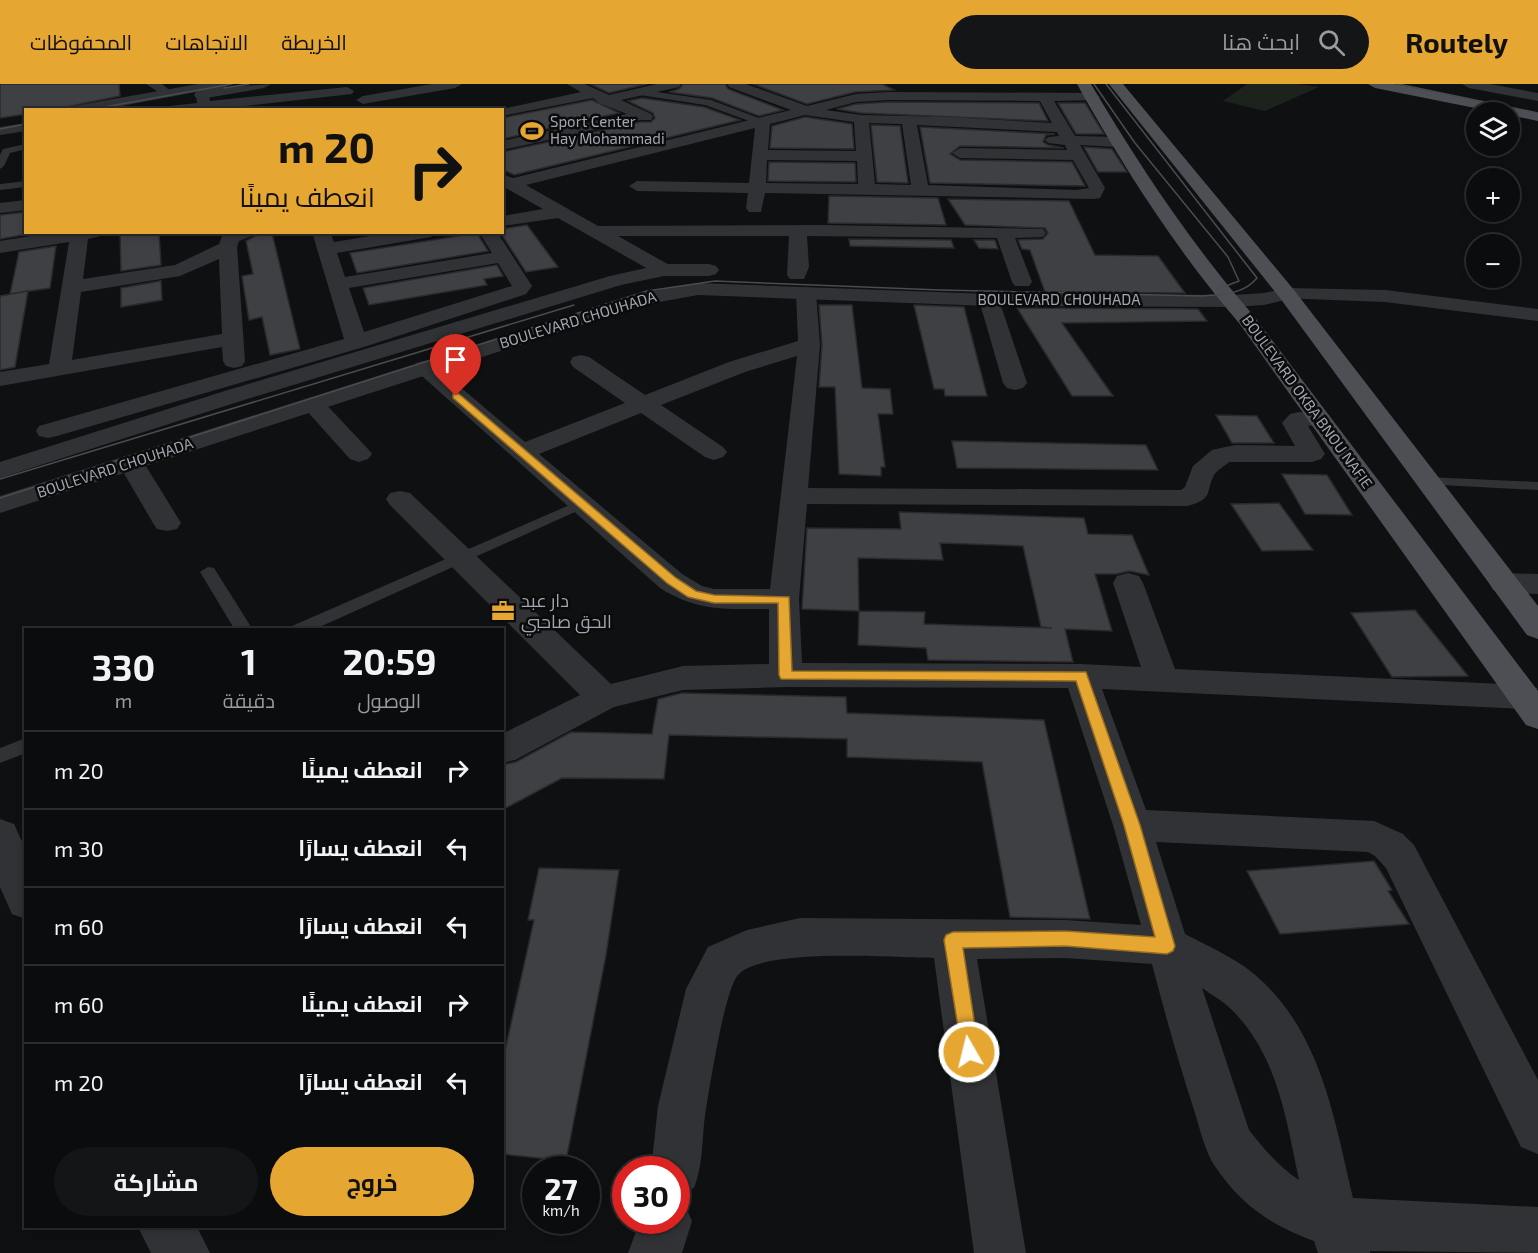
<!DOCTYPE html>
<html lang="ar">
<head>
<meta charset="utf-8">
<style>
	:root { --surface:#0b0c0d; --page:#141516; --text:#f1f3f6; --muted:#9a9b9d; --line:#2b2c2e; --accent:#e6a632 }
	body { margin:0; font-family:"Exo 2",Cairo,sans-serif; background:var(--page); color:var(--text); direction:rtl; height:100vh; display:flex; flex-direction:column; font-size:22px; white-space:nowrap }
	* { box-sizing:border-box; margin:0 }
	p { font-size:20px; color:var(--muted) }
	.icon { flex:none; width:33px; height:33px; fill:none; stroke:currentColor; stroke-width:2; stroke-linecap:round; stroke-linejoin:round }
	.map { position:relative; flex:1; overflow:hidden; direction:ltr }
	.drawer { position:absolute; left:24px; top:544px; width:480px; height:600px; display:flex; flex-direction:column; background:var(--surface); border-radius:0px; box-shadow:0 3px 9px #0003,0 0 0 2px var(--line); direction:rtl }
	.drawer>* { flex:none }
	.hud { position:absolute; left:24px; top:24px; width:480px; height:126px; border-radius:0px; box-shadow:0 3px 9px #0003,0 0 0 2px var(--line); direction:rtl; background:#e6a632; color:#111; overflow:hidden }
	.controls { position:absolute; left:1466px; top:18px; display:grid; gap:12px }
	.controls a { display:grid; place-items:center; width:54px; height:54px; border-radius:50%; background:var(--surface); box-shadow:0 3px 9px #0003,0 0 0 2px var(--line); font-size:30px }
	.speed { position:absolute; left:522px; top:1072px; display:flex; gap:12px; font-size:30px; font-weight:700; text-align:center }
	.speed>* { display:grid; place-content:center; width:78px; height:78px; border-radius:50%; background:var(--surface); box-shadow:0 3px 9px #0003,0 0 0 2px var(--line); line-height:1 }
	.speed small { font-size:15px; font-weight:400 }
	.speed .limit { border:9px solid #d22; background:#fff; color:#111 }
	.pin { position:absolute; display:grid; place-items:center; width:51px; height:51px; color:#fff; margin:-62px -26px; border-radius:50% 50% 50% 0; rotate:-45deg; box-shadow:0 0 6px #0007 }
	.pin .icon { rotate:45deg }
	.me { position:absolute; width:66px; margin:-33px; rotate:352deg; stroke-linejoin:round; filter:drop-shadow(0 0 4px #0008) }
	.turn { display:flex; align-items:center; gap:21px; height:126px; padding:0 30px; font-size:27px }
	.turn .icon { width:78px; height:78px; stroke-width:2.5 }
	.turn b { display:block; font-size:42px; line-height:51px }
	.eta { display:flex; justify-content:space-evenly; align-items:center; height:102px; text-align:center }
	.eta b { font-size:36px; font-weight:700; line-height:42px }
	.action { display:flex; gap:12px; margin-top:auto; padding:12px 30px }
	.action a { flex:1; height:69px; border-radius:36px; background:var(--accent); color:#111; font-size:24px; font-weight:700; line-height:69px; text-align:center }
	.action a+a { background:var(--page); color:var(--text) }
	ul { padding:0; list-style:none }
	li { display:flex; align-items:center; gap:18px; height:78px; padding:0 30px; border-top:2px solid var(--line) }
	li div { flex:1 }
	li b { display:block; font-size:22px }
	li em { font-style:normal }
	header { display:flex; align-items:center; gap:36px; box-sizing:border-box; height:84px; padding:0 30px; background:var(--accent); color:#111 }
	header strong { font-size:28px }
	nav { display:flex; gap:33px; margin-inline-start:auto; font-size:21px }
	.search { width:420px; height:54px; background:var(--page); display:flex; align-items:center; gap:15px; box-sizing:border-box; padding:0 21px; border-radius:33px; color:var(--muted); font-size:22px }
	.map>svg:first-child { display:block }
	.green { fill:#1c231d }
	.building { fill:#3f4044; stroke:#2a2a2d; stroke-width:1.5; fill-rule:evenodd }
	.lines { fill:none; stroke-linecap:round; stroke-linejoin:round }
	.service { fill:#313235; fill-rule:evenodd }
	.pedestrian { fill:#313235; fill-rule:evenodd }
	.minor { fill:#313235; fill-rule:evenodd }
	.tertiary { fill:#313235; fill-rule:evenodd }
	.primary { fill:#4d4f54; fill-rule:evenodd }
	.tram { stroke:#4a4c50; stroke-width:1.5 }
	.route { fill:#e6a632; stroke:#966c20; stroke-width:1.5 }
	.labels { text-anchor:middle; stroke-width:5; stroke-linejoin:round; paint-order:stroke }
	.far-poi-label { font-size:15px; fill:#a1a6b1; stroke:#0b0b0c; text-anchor:start }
	.far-street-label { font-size:15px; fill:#a1a6b1; stroke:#0b0b0c }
	.poi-label { font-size:18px; fill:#a1a6b1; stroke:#0b0b0c; text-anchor:start }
</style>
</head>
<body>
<header>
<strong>Routely</strong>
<div class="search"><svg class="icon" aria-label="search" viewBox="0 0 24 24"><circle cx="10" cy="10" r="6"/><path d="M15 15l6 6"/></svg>ابحث هنا</div>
<nav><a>الخريطة</a><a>الاتجاهات</a><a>المحفوظات</a></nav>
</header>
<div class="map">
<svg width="1538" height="1169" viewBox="0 0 1538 1169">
	<rect width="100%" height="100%" fill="#0f1011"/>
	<polygon class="green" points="1247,0 1299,0 1319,3 1265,27 1223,17"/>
	<g class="building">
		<polygon points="0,0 119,0 120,12 52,26 26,26 26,30 0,34"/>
		<polygon points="590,0 647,0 609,9"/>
		<polygon points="683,0 725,0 728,5 783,26 759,32 712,14 669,8 679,5"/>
		<polygon points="753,0 882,0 894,6 855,8 807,20"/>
		<polygon points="642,14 704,23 740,36 514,91 502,85 502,68 640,38 651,38 655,34 653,29 628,17"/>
		<polygon points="592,16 619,29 502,55 502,34"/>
		<polygon points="888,18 1039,19 1048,37 861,29 837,25 856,20"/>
		<polygon points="1058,19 1085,19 1104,50 1076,50"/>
		<polygon points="805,33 852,40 854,65 770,64 772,42"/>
		<polygon points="871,41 900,42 908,99 877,98"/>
		<polygon points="920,43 1055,50 1046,51 1043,58 1048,61 1064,64 960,62 950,70 960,76 1072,78 1085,102 930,99"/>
		<polygon points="1084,63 1112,65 1127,88 1098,88"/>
		<polygon points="769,78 855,79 856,98 768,97"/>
		<polygon points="829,112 938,114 946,141 828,139"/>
		<polygon points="948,115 1069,117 1095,171 1158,172 1185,209 1045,208 1030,166 1022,165 1018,156 1043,155 1048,149 1045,144 965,141"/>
		<polygon points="26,128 26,148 39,148 0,155 0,131"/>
		<polygon points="527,141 558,183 526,188 500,148 502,148 502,145"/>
		<polygon points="120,148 159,148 161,181 121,187"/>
		<polygon points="272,149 300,265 270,271 262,233 249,236 242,192 253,190 246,157 255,152"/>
		<polygon points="477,149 488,167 357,189 350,169"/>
		<polygon points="849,155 951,156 954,164 850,162"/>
		<polygon points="974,156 995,156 998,165 979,164"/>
		<polygon points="56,162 50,204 10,210 19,168"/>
		<polygon points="497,181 503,192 484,195 487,201 369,221 363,204"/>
		<polygon points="161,197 162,216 121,223 121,204"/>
		<polygon points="28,207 15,283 0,286 0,212"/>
		<polygon points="819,221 852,221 862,304 890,305 893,330 878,330 885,383 881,383 881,392 839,390 835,303 819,303 822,261"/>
		<polygon points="914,221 964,223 987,312 945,312 944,305 934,305"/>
		<polygon points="1017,224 1198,225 1207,237 1062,239 1113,312 1072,312"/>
		<polygon points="1216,331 1257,332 1274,359 1232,359"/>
		<polygon points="952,357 1146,361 1158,386 957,384"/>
		<polygon points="1282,390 1327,391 1352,431 1305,430"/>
		<polygon points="1279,419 1313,466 1262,467 1231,420"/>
		<path d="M899,428L1084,434L1088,450L1132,451L1149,491L1129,487L1116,490H1095L1112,547L1065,545L1073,578L928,576L926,564L858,561L859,527L802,525L807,444L901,445ZM940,459L1023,462L1041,543L1052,544L924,540L925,528L859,527L858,474L943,476Z"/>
		<polygon points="1415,526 1468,592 1392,593 1351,529"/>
		<polygon points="682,609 846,613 847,629 1044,636 1090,835 1010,833 982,678 847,673 847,655 669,651 664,695 562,694 502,726 502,681 516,678 571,648 652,650 658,615"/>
		<polygon points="1374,777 1392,806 1388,807 1409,840 1280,850 1247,787"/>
		<polygon points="539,784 619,786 606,871 566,1077 502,1070 502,980 534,836 528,836"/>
	</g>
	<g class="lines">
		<g class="service">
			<polygon points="26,60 26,65 10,69 4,82 0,85 0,71 3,65"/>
			<polygon points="26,97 26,103 0,106 0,100"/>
			<polygon points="1427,393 1538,398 1538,406 1422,400 1420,397 1422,394"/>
			<polygon points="581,416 588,420 586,423 313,546 289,546 292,542"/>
			<polygon points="208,483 214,484 253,546 235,546 200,488"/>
			<polygon points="26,654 26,669 0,679 0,664"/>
		</g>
		<polygon class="pedestrian" points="637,5 711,16 769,38 763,42 705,21 633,10 633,6"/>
		<g class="minor">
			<polygon points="146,0 162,0 173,9 166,13"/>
			<polygon points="432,0 462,0 455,4 363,20 356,16 363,12"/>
			<polygon points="567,0 585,0 609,11 657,0 681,0 679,3 621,16 651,30 653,33 651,36 640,36 502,66 502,57 627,30 599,19 593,14 502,32 502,26 497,26 581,8"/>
			<path d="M727,0H746L807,22L856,10L888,8L1093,9L1100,13L1098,16L1054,17L1075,52L1117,53L1125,58L1117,63L1080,61L1105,104L1100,114L1094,115L765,109L761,128H749L746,124L748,109L637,107L629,102L637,97L749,99L755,44L526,101L598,142L823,141L1043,145L1046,149L1043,153L1015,154L1032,198L1029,202H1015L1012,198L997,154L807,152L809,183L804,195H790L787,191L789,152H618L671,182L674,186L671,190H657L558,134L502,142V132L543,125L502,102V90L513,94L791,26L729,3ZM888,16L1040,17L1052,39L949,33L861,31L826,26L856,18ZM805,31L854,38L856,67L768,66L770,40ZM869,39L902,40L911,101L875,100ZM917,41L1057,48L1059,52L1048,53L1045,56L1048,59L1065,61L1067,66L960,64L952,69L960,74L1073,76L1089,104L1076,106L928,101ZM767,76L857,77L858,100L766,99Z"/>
			<polygon points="1462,0 1490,0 1538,9 1538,17 1469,4"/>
			<polygon points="347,3 354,7 352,10 210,26 162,26 169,22 197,19 196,11 203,7 208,8 210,17"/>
			<polygon points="26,116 26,126 0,129 0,119"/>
			<path d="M57,148H104L101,152L88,155L83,195L175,181L219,160L223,150L255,148L252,152L239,157L237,163L245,277L242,282L234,284L226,282L223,277L222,263L0,302V288L49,280L69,158L0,169V157ZM219,175L222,250L72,276L81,208L180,192Z"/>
			<path d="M312,148H330L334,158L394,148H440L431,153L337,169L345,193L492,169L479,148H497L532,202L526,210L364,263L57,352L48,354L39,352L36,347L39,342L344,255ZM498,179L512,202L364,248L349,204Z"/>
			<path d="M806,203L813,205L816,209L820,261L808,404L1181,406L1185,403L1193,382L1212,366L1235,361L1295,362L1282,339L1290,330L1299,328L1328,330L1331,335L1328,340L1308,342L1325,370L1321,375L1312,378H1229C1225,382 1217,386 1214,391C1205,409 1214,415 1187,422L807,420L799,515L802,579L1081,580L1141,583L1113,499L1117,492L1128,489L1139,492L1143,499L1175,585L1525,601L1537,604V622L1525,625L1102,605L1146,726L1374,737L1403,750L1414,761L1538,996V1070L1521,1063L1386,784L1375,772L1368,768L1156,758L1185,850C1212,864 1242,877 1263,898C1322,954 1335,1038 1353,1114L1538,1123V1169L1370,1167V1169H1318L1314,1157C1269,1140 1241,1121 1214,1081C1205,1066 1200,1046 1195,1029C1179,980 1165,930 1152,880L1065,874L977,875L1026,1169H974L934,874C895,874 763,863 738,891C725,905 711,996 707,1019C701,1048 705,1076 694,1104L676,1111V1086H651L658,1022L686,905L708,863L747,846L800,834L1065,836L1141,841L1113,741L1068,604L786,603L683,606L614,623L515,676L502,679V650L580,611L390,421L386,415L390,409L400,407L410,409L611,600L683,582L769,580V525C725,525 699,528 660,504L413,284L416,279L424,277L432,279L525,358L625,319L573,283L570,278L573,273L581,271L589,273L645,311L729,278L798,257L796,209L799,205ZM797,272L770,505H714L702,502L682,490L539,370L641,329L705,373L714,376L723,373L727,368L723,363L661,321L745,288ZM1202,904C1212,911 1223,917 1232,926C1278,972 1286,1035 1299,1096C1279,1083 1264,1065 1249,1046Z"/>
			<polygon points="1287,204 1385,206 1538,225 1538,237 1385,218 1280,214 1277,210 1280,206"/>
			<polygon points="989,210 996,212 999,216 1027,299 1023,304 1015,306 1007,304 1003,299 979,216 982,212"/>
			<polygon points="313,313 321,315 368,365 372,370 368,375 359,378 350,375 305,325 301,320 305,315"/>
			<polygon points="131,371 140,373 144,379 181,439 177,445 167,447 157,445 153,439 118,379 122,373"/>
			<polygon points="1504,489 1538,490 1538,510 1504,509 1493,506 1489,499 1493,492"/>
			<polygon points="676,1115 684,1119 692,1137 682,1169 628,1169 640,1137 676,1137"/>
		</g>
		<g class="tertiary">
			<polygon points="198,0 228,0 226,3 271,0 264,4 201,15 196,14 194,11 196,8 100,26 67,26 74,22"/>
			<polygon points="26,39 26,47 0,51 0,43"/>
			<polygon points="664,180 709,180 716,182 719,186 716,190 709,192 664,192 621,201 244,316 0,394 0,378 228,306 610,192"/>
			<polygon points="698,199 989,210 1233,211 1264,209 1287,204 1294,206 1297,210 1294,214 1264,221 1233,223 989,222 698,211 643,221 0,429 0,412 632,211"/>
			<polygon points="0,735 14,740 26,766 26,835 12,830 0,803"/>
			<polygon points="138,1143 197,1143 210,1169 151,1169"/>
		</g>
		<g class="primary">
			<path d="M1077,0H1091C1139,81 1191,160 1253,231L1538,607V645L1526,641L1239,239C1176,166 1124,84 1077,0Z"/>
			<polygon points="1109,0 1123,0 1294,206 1538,522 1538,555 1527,551 1280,214"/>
			<polygon points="1368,0 1395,0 1538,29 1538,37 1509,31 1509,28 1495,28 1375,4"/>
		</g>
		<g class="tram">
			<polyline points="1094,0 1135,59 1228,173 1239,197 1218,205"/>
			<polyline points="1398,0 1538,29"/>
			<polyline points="224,4 249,0"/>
			<polyline points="88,26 232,0"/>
			<polyline points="0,45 26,40"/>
			<polyline points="0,395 574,221"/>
			<path d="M0,414L647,207L715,197L940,206L1202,212C1222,210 1243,211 1257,194L1106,0"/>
		</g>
	</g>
	<polygon class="route" points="453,310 459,310 676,494 696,507 714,511 789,513 792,587 1086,588 1140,741 1175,862 1173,867 1167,870 1065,862 963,864 979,968 976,974 969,977 963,974 944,856 946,851 953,848 1065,847 1155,853 1124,741 1076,597 781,595 779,591 778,519 714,519 688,513 667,499 453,314"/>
	<defs>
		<g id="stadium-bare" transform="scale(1.8)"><path d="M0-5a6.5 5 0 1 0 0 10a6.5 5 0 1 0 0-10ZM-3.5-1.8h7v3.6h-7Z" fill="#e6a632" stroke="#0b0b0c" stroke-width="2.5" paint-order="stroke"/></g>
		<g id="office-bare" transform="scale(1.8)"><path d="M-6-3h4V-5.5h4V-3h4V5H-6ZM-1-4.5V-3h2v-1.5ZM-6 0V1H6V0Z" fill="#e6a632" stroke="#0b0b0c" stroke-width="2.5" paint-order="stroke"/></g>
	</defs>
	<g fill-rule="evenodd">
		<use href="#stadium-bare" x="532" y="47"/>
		<use href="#office-bare" x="503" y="527"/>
	</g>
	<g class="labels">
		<g class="far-poi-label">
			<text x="550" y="43">Sport Center<tspan x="550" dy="17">Hay Mohammadi</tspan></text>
		</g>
		<g class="far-street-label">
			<text x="1059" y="221">BOULEVARD CHOUHADA</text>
			<text transform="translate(578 236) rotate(-17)" y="5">BOULEVARD CHOUHADA</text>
			<text transform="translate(1307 318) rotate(54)" y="5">BOULEVARD OKBA BNOU NAFIE</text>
			<text transform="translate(115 384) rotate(-18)" y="5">BOULEVARD CHOUHADA</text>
		</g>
		<g class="poi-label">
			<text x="521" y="523">دار عبد<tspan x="521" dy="21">الحق صاحبي</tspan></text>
		</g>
	</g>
</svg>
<div class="controls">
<a><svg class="icon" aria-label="layers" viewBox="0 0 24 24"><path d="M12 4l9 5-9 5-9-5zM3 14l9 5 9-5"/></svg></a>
<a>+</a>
<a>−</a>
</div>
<div class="speed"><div>27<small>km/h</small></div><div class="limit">30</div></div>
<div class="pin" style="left:456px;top:312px;background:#d93025"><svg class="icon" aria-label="arrive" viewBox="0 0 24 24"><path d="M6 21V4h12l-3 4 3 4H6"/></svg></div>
<svg class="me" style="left:969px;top:968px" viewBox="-20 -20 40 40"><circle r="17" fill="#e6a632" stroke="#fff" stroke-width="3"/><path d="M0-11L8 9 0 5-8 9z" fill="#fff"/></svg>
<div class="hud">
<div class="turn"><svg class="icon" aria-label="right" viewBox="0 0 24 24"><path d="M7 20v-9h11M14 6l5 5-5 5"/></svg><div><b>20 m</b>انعطف يمينًا</div></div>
</div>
<section class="drawer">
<div class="eta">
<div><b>20:59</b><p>الوصول</p></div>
<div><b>1</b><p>دقيقة</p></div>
<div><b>330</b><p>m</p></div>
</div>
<ul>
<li><svg class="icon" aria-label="right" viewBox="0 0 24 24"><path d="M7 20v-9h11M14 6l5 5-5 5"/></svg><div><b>انعطف يمينًا</b></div><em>20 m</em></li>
<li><svg class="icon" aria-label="left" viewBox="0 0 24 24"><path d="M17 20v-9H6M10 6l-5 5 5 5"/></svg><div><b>انعطف يسارًا</b></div><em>30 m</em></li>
<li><svg class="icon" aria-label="left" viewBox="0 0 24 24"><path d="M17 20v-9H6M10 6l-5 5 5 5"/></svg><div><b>انعطف يسارًا</b></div><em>60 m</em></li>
<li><svg class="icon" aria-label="right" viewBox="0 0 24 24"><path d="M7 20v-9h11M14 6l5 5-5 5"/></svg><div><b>انعطف يمينًا</b></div><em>60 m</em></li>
<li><svg class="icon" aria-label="left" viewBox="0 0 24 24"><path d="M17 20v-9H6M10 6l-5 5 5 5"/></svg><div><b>انعطف يسارًا</b></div><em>20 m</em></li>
</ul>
<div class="action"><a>خروج</a><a>مشاركة</a></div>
</section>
</div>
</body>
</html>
